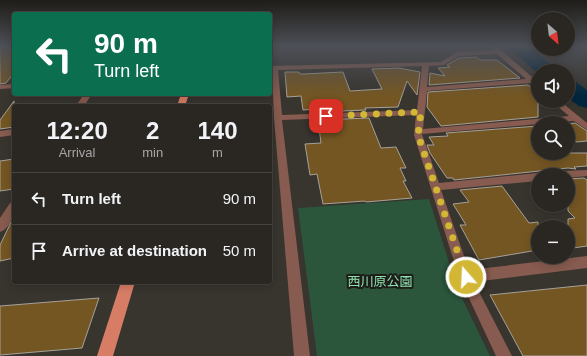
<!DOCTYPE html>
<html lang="en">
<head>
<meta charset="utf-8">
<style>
	:root { --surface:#2a2722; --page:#36332f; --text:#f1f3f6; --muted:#a5a5a5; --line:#464440 }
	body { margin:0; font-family:Helvetica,"Noto Sans JP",sans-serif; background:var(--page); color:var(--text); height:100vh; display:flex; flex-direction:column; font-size:15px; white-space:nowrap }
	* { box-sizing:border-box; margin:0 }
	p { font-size:13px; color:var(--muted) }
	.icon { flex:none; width:22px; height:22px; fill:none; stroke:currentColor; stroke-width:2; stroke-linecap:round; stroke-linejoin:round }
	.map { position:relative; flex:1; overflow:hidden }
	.details { position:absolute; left:12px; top:104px; width:260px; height:180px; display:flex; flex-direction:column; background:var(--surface); border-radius:4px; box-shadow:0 2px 10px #0003,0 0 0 1px var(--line) }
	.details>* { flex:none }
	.guide { position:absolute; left:12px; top:12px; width:260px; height:84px; border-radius:4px; box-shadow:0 2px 10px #0003,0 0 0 1px var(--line); background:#0b6e4f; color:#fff; overflow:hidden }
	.needle { width:26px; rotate:152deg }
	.fabs { position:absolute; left:531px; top:12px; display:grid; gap:8px }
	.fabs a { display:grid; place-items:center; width:44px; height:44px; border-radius:50%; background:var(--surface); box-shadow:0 2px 10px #0003,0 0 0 1px var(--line); font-size:20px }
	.pin { position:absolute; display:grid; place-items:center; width:34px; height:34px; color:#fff; margin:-17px; border-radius:8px; box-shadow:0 2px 6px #0006 }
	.me { position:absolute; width:44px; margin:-22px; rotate:341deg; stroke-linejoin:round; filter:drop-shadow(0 0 3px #0008) }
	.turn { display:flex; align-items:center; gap:14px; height:84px; padding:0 16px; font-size:18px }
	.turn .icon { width:52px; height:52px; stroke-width:2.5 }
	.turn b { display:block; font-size:28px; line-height:34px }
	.eta { display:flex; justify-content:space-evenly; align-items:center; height:68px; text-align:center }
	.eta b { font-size:24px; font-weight:700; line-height:28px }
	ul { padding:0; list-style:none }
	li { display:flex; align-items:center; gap:12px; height:52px; padding:0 16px; border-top:1px solid var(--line) }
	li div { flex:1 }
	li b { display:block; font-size:15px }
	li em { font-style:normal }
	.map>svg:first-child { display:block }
	.green { fill:#2b563c }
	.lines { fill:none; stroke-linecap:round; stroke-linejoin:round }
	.river { fill:#00263f; fill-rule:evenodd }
	.building { fill:#745623; stroke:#a6a19a }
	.minor { fill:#875b4f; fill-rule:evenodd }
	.major { fill:#d77d65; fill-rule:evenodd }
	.route { stroke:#d2b735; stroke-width:7; stroke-dasharray:0 12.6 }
	.labels { text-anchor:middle; stroke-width:4; stroke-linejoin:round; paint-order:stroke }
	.near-park-label { font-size:13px; fill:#8de0ad; stroke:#1e1c19 }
</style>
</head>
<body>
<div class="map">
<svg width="587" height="356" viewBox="0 0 587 356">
	<rect width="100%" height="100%" fill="#38342e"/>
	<polygon class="green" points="429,199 457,288 490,356 317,356 298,208"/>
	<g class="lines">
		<g class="river">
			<polygon points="507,46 528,46 554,67 558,71 538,71 538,74"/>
			<polygon points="568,80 576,82 587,90 587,108 579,106 568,98"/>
		</g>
	</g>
	<g class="building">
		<polygon points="0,46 14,46 14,73 6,83 0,84"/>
		<polygon points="477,57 480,60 497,60 520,78 429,85 430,73 445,76 438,68 450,67 447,65 459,58"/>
		<polygon points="399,68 420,72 417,95 407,81 398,107 365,108 366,110 317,112 317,109 303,110 301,96 287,97 285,72 299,72 300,74 303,74 343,72 350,91 382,89 372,69"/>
		<polygon points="528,85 538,93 538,117 441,126 427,107 428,92"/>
		<polygon points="14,101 14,127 0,129 0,120"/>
		<polygon points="369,118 381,148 396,147 406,168 400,168 406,181 403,181 412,198 366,202 365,201 323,204 317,174 310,175 305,144 321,143 318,120"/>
		<polygon points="575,123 587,131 587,141 576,142 568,135 568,124"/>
		<polygon points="538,126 538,153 587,153 587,166 574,167 576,169 568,168 454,180 453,178 447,178 430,153 427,145 434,145 429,137 448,136 446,133"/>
		<polygon points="14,159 14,189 0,191 0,161"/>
		<polygon points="584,178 587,180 587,246 573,248 568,243 568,219 575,218 568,211 568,179"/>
		<polygon points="502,186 529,223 538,222 538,250 479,260 460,225 466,225 453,204 469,202 460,190"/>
		<polygon points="14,216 14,258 0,261 0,245"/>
		<polygon points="587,285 587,356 523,356 490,295"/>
		<polygon points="99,298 82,348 0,355 0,306"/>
	</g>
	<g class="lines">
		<g class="minor">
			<path d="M490,46H496L538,82V88L531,83L427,91L423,129L569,116L551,101H560L587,123V130L574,121L422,134L439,183L538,173L542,175H538V181L441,190L469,270L587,256V268L474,282L512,356H496L459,277L414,135L416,115L282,120L310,356H294L274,118L272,70H270V66L441,62L457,52L493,50ZM497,54L526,79L427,87L429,66L444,65L459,56ZM422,66L417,110L282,115L278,70Z"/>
			<polygon points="14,84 14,88 0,89 0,85"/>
			<polygon points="84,94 92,94 84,106 76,106"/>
			<polygon points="14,129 14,135 0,137 0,131"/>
			<polygon points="587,170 587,176 568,178 568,175 558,175 563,171"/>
			<path d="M14,202C14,212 12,228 0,232V218L10,203Z"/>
		</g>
		<g class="major">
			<polygon points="181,94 189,94 185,106 177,106"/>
			<polygon points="121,282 135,282 113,356 97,356"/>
		</g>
	</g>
	<linearGradient id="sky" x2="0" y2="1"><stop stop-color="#1f1d19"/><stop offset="0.48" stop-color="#4d5057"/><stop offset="1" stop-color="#4d5057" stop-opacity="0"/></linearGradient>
	<rect width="587" height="96" fill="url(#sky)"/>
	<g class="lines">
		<polyline class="route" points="326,116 421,112 418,135 466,277"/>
	</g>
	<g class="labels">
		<g class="near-park-label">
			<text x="380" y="286">西川原公園</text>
		</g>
	</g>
</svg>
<div class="fabs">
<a><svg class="needle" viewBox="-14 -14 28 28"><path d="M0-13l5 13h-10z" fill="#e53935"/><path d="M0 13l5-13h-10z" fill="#a5a5a5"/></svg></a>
<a><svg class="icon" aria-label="sound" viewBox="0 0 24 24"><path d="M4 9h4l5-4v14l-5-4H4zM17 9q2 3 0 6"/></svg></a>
<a><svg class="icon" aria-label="search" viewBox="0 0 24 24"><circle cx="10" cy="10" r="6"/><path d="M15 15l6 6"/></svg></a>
<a>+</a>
<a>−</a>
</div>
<div class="pin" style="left:326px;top:116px;background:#d93025"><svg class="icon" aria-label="arrive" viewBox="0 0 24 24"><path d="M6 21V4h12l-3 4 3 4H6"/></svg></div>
<svg class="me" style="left:466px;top:277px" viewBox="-20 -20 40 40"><circle r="17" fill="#d2b735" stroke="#fff" stroke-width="3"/><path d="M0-11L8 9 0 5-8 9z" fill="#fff"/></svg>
<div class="guide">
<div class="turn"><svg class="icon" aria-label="left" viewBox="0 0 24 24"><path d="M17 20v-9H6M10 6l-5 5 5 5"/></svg><div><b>90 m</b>Turn left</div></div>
</div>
<section class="details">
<div class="eta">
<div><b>12:20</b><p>Arrival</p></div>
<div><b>2</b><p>min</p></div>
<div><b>140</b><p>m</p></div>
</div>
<ul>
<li><svg class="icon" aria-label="left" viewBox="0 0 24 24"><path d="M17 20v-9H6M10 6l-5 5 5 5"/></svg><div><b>Turn left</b></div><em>90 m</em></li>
<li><svg class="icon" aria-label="arrive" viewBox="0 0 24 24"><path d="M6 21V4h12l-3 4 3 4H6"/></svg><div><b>Arrive at destination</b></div><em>50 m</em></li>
</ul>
</section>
</div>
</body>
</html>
